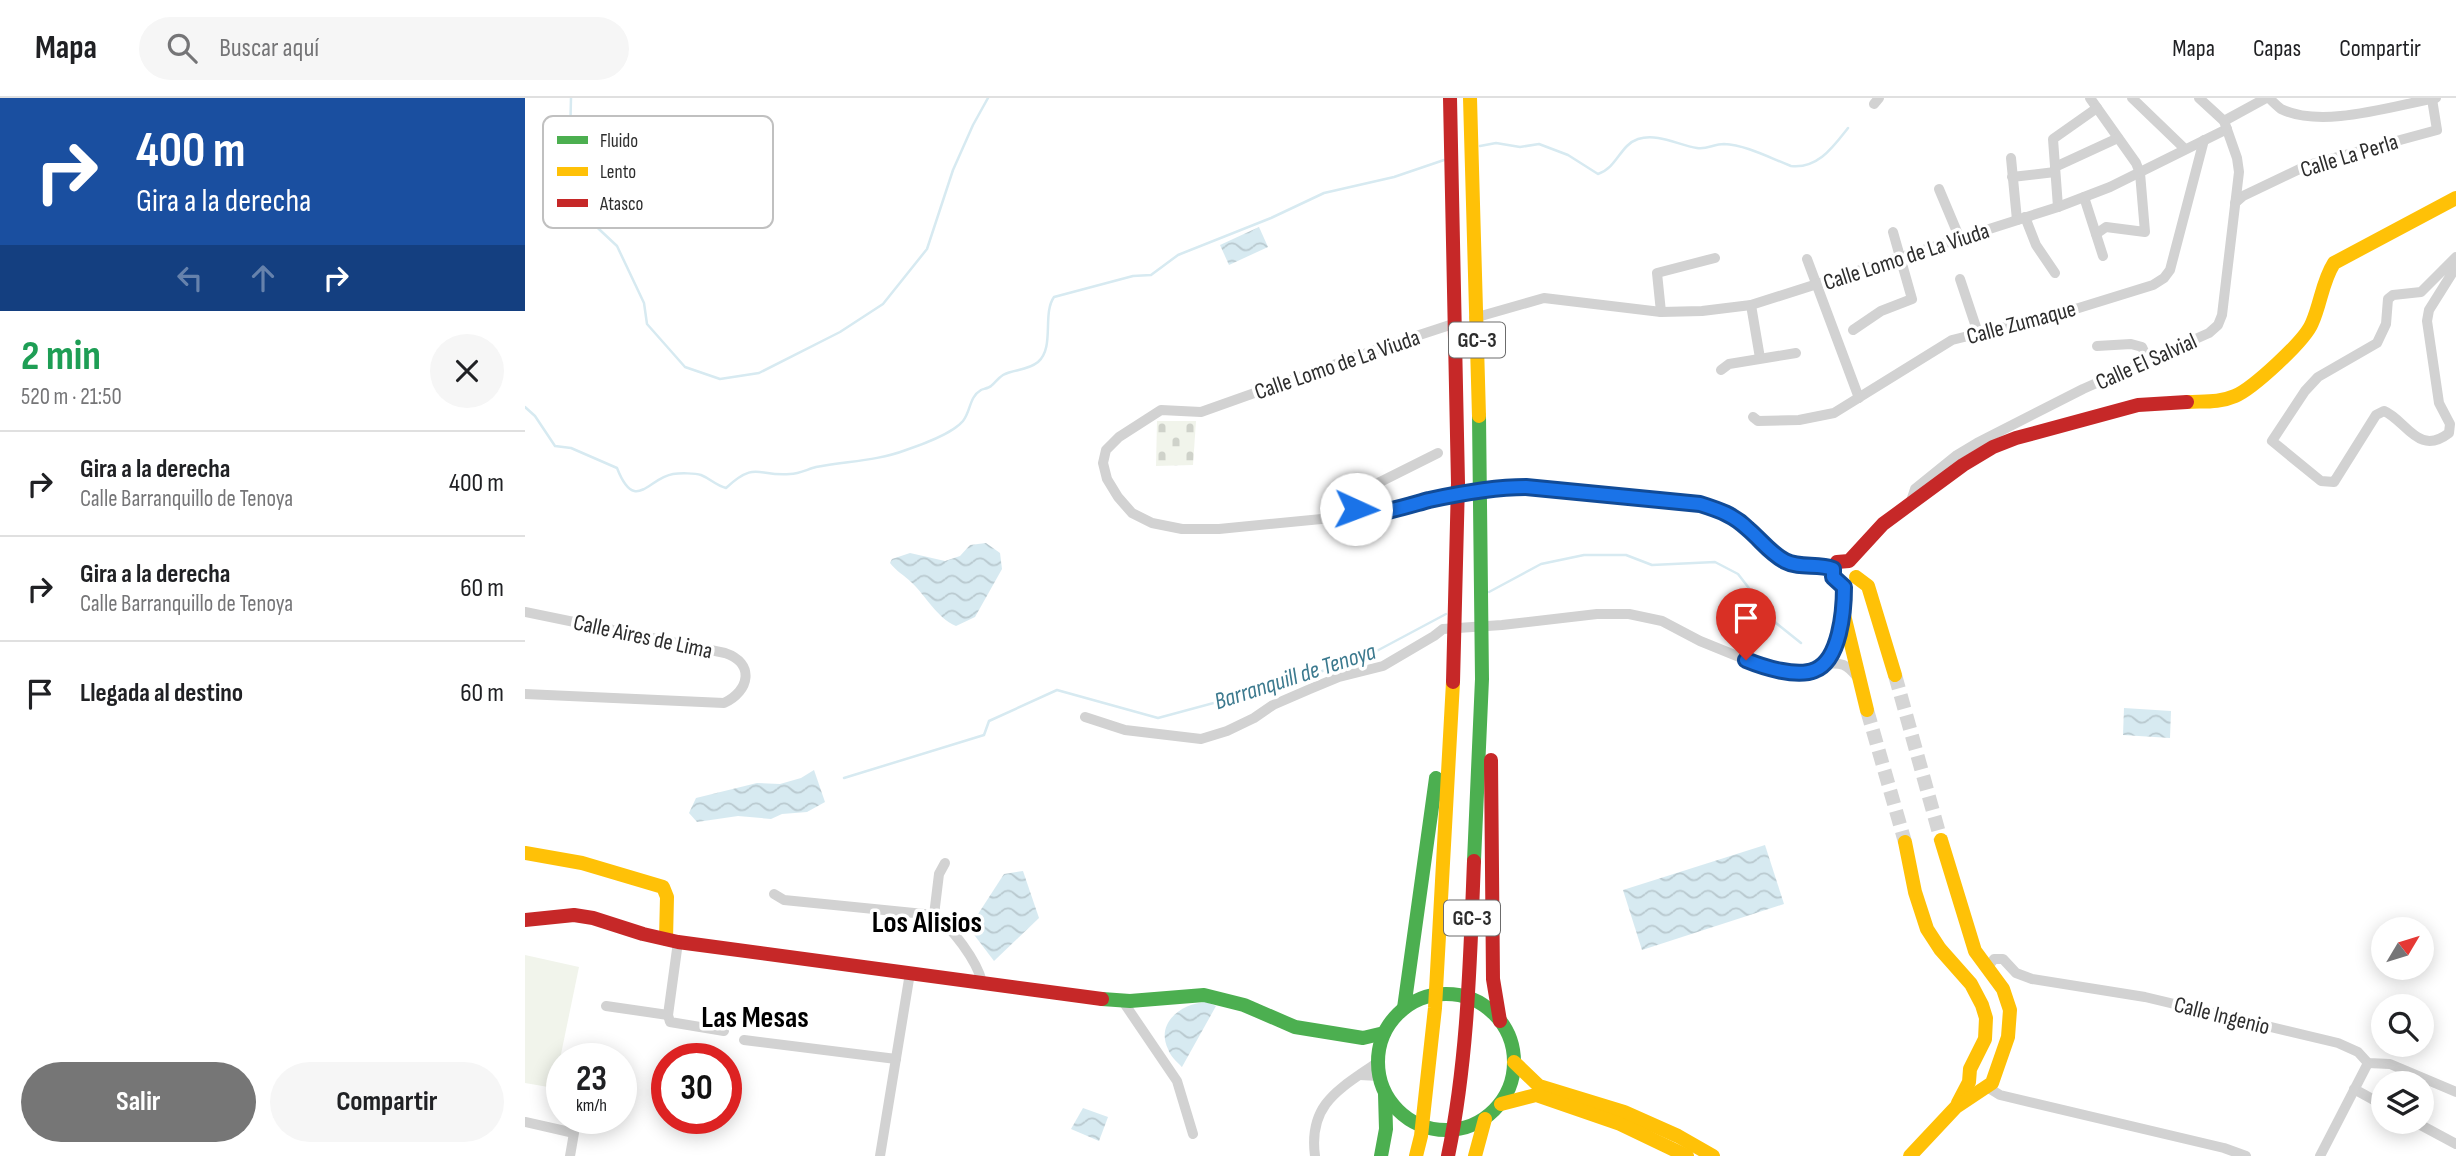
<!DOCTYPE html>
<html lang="es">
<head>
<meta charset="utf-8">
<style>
	:root { --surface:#fff; --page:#f6f6f6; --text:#202124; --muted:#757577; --line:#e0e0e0; --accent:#767676 }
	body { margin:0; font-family:"Sofia Sans Condensed",sans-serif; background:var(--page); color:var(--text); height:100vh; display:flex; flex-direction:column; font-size:26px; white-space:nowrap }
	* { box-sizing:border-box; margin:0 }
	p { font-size:23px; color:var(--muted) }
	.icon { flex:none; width:38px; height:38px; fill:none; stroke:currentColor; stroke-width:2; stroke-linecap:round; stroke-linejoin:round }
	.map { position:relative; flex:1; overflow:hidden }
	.side { display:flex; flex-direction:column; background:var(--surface); width:525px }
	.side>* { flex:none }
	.hud { background:#1a4fa0; color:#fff; overflow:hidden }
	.needle { width:46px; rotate:52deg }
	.buttons { position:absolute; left:1846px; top:819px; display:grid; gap:14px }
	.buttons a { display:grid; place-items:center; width:63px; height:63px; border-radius:50%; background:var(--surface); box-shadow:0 4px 18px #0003; font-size:35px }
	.speed { position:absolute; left:21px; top:945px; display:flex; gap:14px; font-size:35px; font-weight:700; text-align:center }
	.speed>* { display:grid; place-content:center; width:91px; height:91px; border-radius:50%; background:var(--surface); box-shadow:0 4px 18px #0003; line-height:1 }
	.speed small { font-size:18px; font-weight:400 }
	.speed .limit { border:10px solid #d22; background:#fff; color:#111 }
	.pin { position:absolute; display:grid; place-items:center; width:60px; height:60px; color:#fff; margin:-72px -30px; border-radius:50% 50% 50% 0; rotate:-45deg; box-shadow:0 0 7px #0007 }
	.pin .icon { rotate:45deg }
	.me { position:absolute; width:77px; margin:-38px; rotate:92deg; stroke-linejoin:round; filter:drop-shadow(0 0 5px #0008) }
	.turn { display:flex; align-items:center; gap:24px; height:147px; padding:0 21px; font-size:32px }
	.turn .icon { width:91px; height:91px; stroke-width:2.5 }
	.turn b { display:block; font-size:49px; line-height:60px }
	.lanes { display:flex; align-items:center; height:66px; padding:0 21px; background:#0003; justify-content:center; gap:35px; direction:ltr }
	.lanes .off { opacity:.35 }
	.round { display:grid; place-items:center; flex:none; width:74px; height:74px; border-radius:37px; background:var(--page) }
	.head { display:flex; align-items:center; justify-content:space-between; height:119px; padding:0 21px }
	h1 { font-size:42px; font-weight:700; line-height:52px; color:#1e9e55 }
	.primary-button { display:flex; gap:14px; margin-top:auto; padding:14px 21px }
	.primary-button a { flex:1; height:80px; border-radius:42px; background:var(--accent); color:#fff; font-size:28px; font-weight:700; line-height:80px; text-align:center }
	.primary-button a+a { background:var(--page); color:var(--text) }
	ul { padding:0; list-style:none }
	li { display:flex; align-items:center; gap:21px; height:105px; padding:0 21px; border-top:2px solid var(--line) }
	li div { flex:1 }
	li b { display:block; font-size:26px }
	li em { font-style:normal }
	header { display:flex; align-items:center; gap:42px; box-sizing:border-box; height:98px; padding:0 35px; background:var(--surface); border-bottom:2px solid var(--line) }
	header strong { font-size:33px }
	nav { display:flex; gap:38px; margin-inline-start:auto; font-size:24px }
	.search { width:490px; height:63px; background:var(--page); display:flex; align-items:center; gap:18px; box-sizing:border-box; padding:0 24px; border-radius:38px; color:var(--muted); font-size:26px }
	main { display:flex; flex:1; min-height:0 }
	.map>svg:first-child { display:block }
	.green { fill:#f1f4eb }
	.cemetery { fill:url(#cemetery-stones) }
	.water { fill:url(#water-waves) }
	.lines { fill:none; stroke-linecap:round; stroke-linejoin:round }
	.stream { stroke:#d7eaf1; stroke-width:2.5 }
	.secondary-tunnel { stroke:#d5d5d5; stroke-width:14; stroke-dasharray:14 7; stroke-linecap:butt }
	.street { stroke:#d2d2d2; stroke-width:10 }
	.fast { stroke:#4caf50; stroke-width:14 }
	.slow { stroke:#ffc107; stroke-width:14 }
	.jam { stroke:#c62828; stroke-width:14 }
	.route-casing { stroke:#114b97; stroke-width:18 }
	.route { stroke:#1a73e8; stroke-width:12 }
	.labels { text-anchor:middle; stroke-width:7; stroke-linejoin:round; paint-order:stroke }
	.shield { fill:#fff; stroke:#6c6c6c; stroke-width:2 }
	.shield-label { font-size:21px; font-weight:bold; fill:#2d2d2d }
	.street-label { font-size:23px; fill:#2d2d2d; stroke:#fff }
	.water-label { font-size:24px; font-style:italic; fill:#3b798e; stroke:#fff }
	.district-label { font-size:30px; font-weight:bold; fill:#000; stroke:#fff }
	.key { fill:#fff; stroke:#c0c0c0; stroke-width:2 }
	.key-label { font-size:19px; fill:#2d2d2d }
</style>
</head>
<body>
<header>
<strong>Mapa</strong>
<div class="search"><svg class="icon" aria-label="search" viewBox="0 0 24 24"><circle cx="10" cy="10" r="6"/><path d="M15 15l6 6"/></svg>Buscar aquí</div>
<nav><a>Mapa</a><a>Capas</a><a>Compartir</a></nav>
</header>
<main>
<section class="side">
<div class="hud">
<div class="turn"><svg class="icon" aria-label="right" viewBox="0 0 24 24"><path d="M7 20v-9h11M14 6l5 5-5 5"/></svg><div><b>400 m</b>Gira a la derecha</div></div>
<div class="lanes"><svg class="icon off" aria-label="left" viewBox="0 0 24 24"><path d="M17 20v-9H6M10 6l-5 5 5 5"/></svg><svg class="icon off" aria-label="ahead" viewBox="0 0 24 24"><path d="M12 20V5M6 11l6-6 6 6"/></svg><svg class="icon" aria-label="right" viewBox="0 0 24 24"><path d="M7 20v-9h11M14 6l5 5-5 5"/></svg></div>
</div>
<div class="head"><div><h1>2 min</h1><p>520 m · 21:50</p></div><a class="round"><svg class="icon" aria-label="close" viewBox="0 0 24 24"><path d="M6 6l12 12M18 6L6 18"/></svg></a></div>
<ul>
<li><svg class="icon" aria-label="right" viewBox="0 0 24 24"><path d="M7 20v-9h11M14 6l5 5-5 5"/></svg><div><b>Gira a la derecha</b><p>Calle Barranquillo de Tenoya</p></div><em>400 m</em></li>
<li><svg class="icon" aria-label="right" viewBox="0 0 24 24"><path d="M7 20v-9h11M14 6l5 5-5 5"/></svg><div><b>Gira a la derecha</b><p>Calle Barranquillo de Tenoya</p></div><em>60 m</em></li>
<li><svg class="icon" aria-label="arrive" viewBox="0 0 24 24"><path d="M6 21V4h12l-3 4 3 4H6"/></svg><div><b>Llegada al destino</b></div><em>60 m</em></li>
</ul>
<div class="primary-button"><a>Salir</a><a>Compartir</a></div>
</section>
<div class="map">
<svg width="1931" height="1058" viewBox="0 0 1931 1058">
	<defs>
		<pattern id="cemetery-stones" width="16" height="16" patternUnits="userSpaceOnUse" patternTransform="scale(1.75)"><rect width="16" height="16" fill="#f1f4eb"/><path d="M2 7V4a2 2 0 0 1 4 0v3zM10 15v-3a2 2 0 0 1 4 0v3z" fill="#cfd2ca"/></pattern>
		<pattern id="water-waves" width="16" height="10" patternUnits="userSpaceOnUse" patternTransform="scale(1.75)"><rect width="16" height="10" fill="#d7eaf1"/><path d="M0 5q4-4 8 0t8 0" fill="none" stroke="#b9c9cf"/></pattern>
	</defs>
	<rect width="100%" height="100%" fill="#fff"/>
	<polygon class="green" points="0,857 54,869 29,990 0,985"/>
	<polygon class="cemetery" points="632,323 671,323 668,367 631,368"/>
	<g class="water">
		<polygon points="734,129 743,149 704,167 695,147"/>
		<path d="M461,445L475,455L477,471L450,519L431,528C411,519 402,499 386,484C379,477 371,473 365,465L367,461L385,455L420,463L435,458L445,447Z"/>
		<polygon points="1599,610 1646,613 1645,640 1598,637"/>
		<polygon points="289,672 300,704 282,714 257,716 246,721 213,718 172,724 164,715 171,700 232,685 255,686 276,680"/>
		<polygon points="1240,747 1259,806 1117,852 1098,792"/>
		<polygon points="498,773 514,820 469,863 444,830 479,776"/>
		<path d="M681,904L691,908L657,969C652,964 645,958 643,951C630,924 658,905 681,904Z"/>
		<polygon points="558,1010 583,1019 574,1043 546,1031"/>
	</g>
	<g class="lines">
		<g class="stream">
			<polyline points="46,0 45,42 50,90 60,118 92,148 119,205 122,226 160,269 195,281 234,275 315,234 358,206 402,151 428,72 448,27 463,0"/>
			<path d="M955,48L971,45L995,49L1014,46L1043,57L1073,76C1092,70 1095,47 1113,41C1133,35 1153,47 1172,50C1181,52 1189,46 1199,46C1221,47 1245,60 1266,68C1293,71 1308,49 1323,30"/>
			<path d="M0,309L10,318L30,348L46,350L92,370C110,416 123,380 148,376C155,375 170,375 176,377C186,381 190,387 201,390C231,362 233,379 265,376C274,376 283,371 291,369C322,363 352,363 381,352C396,347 428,335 438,323C446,313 444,299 456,292C458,291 464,290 466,288C470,285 473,280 478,277C489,271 502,273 513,264C530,249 517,216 529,199L608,178L626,177L653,157L746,120L799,95L869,79L919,62"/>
			<polyline points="964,494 1016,466 1059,457 1101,457 1127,467 1190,464 1213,476 1251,525 1276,545"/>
			<polyline points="319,680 459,637 464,623 532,592 633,620 763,585 846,556 921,516"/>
		</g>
		<g class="secondary-tunnel">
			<polyline points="1370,577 1416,742"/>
			<polyline points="1342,612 1380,744"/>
		</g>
		<g class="street">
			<polyline points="1565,0 1611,65 1615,75 1620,134 1581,129 1571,136"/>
			<polyline points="1607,0 1660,51"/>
			<path d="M1744,0C1748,4 1752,8 1756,11C1797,31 1867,8 1911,0"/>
			<polyline points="1349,6 1354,0"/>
			<polyline points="1699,23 1741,0"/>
			<polyline points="1486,60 1492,122"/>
			<polyline points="1530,69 1593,40"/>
			<polyline points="1487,79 1530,74"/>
			<polyline points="1414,91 1435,141"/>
			<polyline points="1559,99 1578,158"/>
			<polyline points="1710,105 1718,98 1783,67 1912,32 1907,1"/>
			<polyline points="1533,109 1528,41 1572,10"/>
			<polyline points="1500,119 1511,147 1530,175"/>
			<path d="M1931,159L1896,194L1868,197L1863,201L1861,226L1852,245L1793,279L1780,293L1747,343L1796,383L1809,384L1851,317L1859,313C1881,322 1893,359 1924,335L1925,326L1914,305L1902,223L1904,212L1931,169"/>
			<polyline points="1282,161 1334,300"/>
			<polyline points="1435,181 1453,235"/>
			<polyline points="1226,207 1235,260"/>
			<polyline points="1136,214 1132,175 1190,160"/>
			<polyline points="949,220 1019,200 1136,214 1177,213 1226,207 1533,109 1585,89 1702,31"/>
			<path d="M931,225L873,244L676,314L636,312L594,339L581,352L578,365L582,381L593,399L607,415L627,425L657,431H694L848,416L908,401L977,389H1001L1175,406C1194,412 1209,417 1223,431C1235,442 1245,455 1260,463C1275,472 1293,466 1308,471"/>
			<polyline points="1328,232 1356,213 1387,201 1368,134"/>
			<polyline points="1572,248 1606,246 1617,249 1624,264"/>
			<polyline points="1196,272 1204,266 1271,255"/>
			<polyline points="1228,319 1233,323 1274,322 1309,315 1427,242 1544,213 1628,187 1639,180 1645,172 1679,42"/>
			<polyline points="1385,406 1390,391 1432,357 1452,345 1558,291 1684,235 1693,227 1697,217 1714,74 1712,60 1699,23 1674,0"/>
			<polyline points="835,416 831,411 830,400 841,391 913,355"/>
			<path d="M0,514L200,555C230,565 225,593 199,605L0,596"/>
			<path d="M1319,517L1307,554L1300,566C1316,564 1322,566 1332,579"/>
			<polyline points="560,619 600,632 676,641 702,633 729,620 748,607 785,591 814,579 858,568 909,538 918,531 977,527 1072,516 1104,516 1137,523 1175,543 1244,571 1280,574 1289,573 1300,566"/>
			<path d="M249,796L259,802L409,817C427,829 452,863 457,884"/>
			<polyline points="409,817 414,776 420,765"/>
			<polyline points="153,844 143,917 145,924 199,933"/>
			<polyline points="1462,870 1469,861 1478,861 1491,875 1507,881 1620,899 1813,945 1833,954 1843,965 1865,966 1931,994"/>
			<polyline points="597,902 652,983 668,1036"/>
			<polyline points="81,908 143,917"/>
			<polyline points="219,942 371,961"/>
			<polyline points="835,977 854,978"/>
			<polyline points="1462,989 1475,997 1699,1050 1721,1058"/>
			<polyline points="1829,991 1858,1007"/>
			<polyline points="0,1024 49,1035 45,1058"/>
			<polyline points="1890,1024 1931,1046"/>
			<polyline points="355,1058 385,875"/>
			<path d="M790,1058C783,1005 815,991 853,964"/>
			<polyline points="1795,1058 1843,965"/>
		</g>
		<g class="fast">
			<polyline points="949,763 957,581 954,318"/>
			<circle cx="921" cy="964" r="68"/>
			<polyline points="577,901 605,903 679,897 719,907 770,929 838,940 859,935"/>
			<polyline points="879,910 911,680"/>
			<polyline points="856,1058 861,1031 860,996"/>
		</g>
		<g class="slow">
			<polyline points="945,0 954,318"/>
			<path d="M1662,304C1678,303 1694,305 1710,298C1727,291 1780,243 1787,225C1796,205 1797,184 1809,165L1931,100"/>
			<polyline points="1331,479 1343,488 1370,577"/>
			<polyline points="1319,489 1319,517 1342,612"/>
			<polyline points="1380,744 1390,794 1402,831 1415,851 1446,886 1457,907 1461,920 1460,941 1445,971 1444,984 1433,1005"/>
			<polyline points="0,755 57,765 138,789 142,799 141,841"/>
			<polyline points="989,964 1014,988 1099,1014 1153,1038 1188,1058"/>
			<polyline points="976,1006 1011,997 1095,1026 1162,1058"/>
			<polyline points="891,1058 896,1038 910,910 928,584"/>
			<polyline points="950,1058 960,1021"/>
			<polyline points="1385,1058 1431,1009 1467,985 1483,939 1485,912 1478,891 1450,853 1416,742"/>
		</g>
		<g class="jam">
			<polyline points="925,0 933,385 928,584"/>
			<polyline points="1319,489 1308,479 1308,471 1312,464 1324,463 1358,426 1438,367 1468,349 1491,340 1613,307 1662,304"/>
			<polyline points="966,662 968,881 975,923"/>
			<polyline points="0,822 49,817 68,820 118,836 153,844 577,901"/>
			<path d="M923,1058C943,961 945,862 949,763"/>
		</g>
	</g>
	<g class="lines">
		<g class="route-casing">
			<path id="route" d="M831,411L835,416C859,416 882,408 904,402C936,395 969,389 1001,389L1175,406C1194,412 1209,417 1223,431C1236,442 1245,455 1260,463C1275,471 1293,465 1308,471V479L1319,489C1319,513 1315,562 1290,572C1272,580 1238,569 1221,562"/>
		</g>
		<use href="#route" class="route"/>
	</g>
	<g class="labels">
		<g class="shield">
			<rect x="924" y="224.5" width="56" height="35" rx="5"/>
			<rect x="919" y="802.5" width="56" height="35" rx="5"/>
		</g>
		<g class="shield-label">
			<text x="952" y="249">GC-3</text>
			<text x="947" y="827">GC-3</text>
		</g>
		<g class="street-label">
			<text transform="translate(1824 57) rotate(-17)" y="8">Calle La Perla</text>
			<text transform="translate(1381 158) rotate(-18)" y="8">Calle Lomo de La Viuda</text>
			<text transform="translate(1496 224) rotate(-15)" y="8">Calle Zumaque</text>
			<text transform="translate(1621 263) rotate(-24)" y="8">Calle El Salvial</text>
			<text transform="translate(812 266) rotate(-19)" y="8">Calle Lomo de La Viuda</text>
			<text transform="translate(118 538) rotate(12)" y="8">Calle Aires de Lima</text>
			<text transform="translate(1697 917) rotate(14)" y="8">Calle Ingenio</text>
		</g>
		<g class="water-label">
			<text transform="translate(770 578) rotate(-18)" y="8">Barranquill de Tenoya</text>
		</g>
		<g class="district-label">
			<text x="402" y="834">Los Alisios</text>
			<text x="230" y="929">Las Mesas</text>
		</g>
	</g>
	<rect x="18" y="18" width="230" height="112" rx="10" class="key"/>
	<rect x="32" y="38" width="31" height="8" fill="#4caf50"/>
	<rect x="32" y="69" width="31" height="9" fill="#ffc107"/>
	<rect x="32" y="101" width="31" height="8" fill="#c62828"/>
	<g class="key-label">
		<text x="75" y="49">Fluido</text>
		<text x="75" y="80">Lento</text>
		<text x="75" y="112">Atasco</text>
	</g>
</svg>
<div class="buttons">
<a><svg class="needle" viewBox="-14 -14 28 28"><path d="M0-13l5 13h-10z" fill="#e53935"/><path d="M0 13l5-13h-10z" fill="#757577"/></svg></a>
<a><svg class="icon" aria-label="search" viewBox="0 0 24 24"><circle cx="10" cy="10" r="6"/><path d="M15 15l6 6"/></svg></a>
<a><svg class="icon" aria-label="layers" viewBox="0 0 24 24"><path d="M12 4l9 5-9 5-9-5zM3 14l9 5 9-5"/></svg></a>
</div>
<div class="speed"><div>23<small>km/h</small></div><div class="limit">30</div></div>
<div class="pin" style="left:1221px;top:562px;background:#d93025"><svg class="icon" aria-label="arrive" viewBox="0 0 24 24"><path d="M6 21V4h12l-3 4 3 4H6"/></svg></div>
<svg class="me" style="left:831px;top:411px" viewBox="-20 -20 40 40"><circle r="19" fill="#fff"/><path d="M0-13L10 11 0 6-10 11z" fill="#1a73e8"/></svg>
</div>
</main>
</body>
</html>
